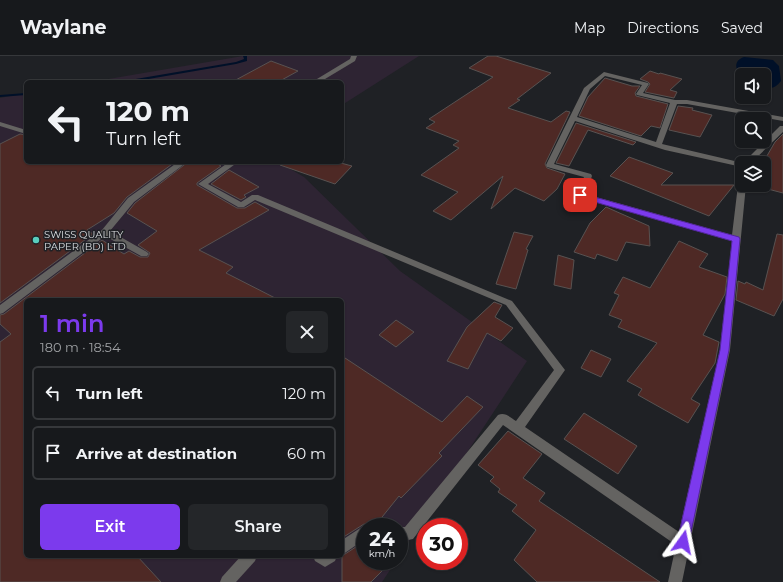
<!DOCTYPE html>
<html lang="en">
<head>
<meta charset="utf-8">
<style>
	:root { --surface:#17191c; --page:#242629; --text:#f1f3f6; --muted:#9ea0a3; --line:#36383b; --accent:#7c3aed }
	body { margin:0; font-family:Montserrat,sans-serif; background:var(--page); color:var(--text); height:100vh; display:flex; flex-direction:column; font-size:15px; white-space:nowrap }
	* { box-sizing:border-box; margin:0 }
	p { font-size:13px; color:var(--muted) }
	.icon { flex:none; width:22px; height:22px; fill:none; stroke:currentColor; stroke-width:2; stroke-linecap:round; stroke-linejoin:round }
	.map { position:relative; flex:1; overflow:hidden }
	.details { position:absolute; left:24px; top:242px; width:320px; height:260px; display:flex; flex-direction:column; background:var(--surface); border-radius:6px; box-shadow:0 1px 3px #0004,0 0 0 1px var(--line) }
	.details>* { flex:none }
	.top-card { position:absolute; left:24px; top:24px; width:320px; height:84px; border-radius:6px; box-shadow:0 1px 3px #0004,0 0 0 1px var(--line); background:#17191c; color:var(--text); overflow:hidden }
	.buttons { position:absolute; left:735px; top:12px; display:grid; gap:8px }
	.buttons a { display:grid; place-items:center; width:36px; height:36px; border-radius:6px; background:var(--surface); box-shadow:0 1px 3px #0004,0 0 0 1px var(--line); font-size:20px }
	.speed { position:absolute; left:356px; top:462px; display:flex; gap:8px; font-size:20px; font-weight:700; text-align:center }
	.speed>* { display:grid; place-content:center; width:52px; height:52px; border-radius:50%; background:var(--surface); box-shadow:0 1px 3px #0004,0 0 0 1px var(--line); line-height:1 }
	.speed small { font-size:10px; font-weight:400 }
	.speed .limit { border:6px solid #d22; background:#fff; color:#111 }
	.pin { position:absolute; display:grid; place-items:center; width:34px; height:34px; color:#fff; margin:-17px; border-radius:8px; box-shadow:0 2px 6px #0006 }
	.me { position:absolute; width:44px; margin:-22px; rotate:12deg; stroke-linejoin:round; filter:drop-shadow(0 0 3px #0008) }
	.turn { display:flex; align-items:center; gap:14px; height:84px; padding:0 16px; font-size:18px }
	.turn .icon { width:52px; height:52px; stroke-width:2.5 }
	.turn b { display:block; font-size:28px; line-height:34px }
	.round { display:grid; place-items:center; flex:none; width:42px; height:42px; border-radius:6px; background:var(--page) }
	.head { display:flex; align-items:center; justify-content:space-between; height:68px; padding:0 16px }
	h1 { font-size:24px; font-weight:600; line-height:30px; color:var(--accent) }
	.cta { display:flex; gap:8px; margin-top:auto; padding:8px 16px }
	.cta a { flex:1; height:46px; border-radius:6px; background:var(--accent); color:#fff; font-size:16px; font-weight:600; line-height:46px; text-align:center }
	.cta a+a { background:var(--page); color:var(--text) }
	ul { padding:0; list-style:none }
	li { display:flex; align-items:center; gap:12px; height:54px; margin:0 8px 6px; padding:0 8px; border:2px solid var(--line); border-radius:6px }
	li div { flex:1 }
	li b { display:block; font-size:15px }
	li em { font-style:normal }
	header { display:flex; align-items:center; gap:24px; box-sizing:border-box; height:56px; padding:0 20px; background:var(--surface); border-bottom:1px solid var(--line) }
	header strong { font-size:19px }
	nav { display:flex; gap:22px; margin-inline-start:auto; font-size:14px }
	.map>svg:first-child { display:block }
	.industrial { fill:#2e2433; fill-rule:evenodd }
	.water { fill:#001028 }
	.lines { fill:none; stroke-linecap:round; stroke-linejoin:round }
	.stream { fill:#001028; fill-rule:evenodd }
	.building { fill:#4e2925; stroke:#585251 }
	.service { fill:#646361; fill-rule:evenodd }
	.minor { fill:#646361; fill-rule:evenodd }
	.route { fill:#7c3aed; stroke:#51269a }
	.poi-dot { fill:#59cebe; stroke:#1f2125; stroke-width:1.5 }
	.labels { text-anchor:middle; stroke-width:3; stroke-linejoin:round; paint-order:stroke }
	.poi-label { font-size:10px; fill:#dbdde0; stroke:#1f2125; text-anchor:start }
</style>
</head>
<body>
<header>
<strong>Waylane</strong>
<nav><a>Map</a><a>Directions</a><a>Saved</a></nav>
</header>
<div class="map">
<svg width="783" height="526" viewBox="0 0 783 526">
	<rect width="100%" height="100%" fill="#1f2125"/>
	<g class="industrial">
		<polygon points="243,0 419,0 342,49 342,26 91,26"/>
		<path d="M26,37V106H278L304,121L400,215L527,305L399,500V471H365V505H396L382,526H0V42ZM26,244H342V500H26Z"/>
	</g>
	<path class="water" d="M744,1L773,4L779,10L781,25C776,31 773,33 764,32V19H742V23C736,15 732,5 744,1Z"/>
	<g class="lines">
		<g class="stream">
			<polygon points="243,0 247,0 247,5 236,8 131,26 122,26 124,25 236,6 244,3"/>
			<polygon points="26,37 26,39 0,41 0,39"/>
		</g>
	</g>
	<g class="building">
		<polygon points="488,0 496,0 551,17 517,43 520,44 508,52 551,66 566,55 570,56 545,108 547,112 565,118 557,133 544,145 515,132 491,153 503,120 451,164 433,155 458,136 421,119 459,92 453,89 459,85 426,72 435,66 429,63 493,21 469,12"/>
		<polygon points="271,5 298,15 278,26 232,26"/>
		<polygon points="650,15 659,18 660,17 682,23 670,34 677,36 674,42 645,36 650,28 648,26 640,23"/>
		<polygon points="605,22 632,30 640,30 635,37 636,40 668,48 660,72 651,70 641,80 579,60 588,41"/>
		<polygon points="678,50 693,52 692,54 712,59 700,81 669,74"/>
		<polygon points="576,67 636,86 633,89 588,74 569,110 556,107"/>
		<polygon points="20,78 26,79 26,106 175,106 127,141 114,157 87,174 93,178 0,247 0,88"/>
		<polygon points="783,78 783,137 764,132 764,105 775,86"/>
		<polygon points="629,101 673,117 661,129 734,129 709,160 610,120"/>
		<polygon points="188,106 214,106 221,110 197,127 197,129 237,152 245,152 255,146 269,154 199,194 233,211 226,217 279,244 26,244 26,500 137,500 161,526 0,526 0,286 11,278 0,268 0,259 4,258 102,184 124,198 129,195 140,201 148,201 150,197 138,189 157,175 127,157 135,147"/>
		<polygon points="281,106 337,106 352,110 335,128 280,109"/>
		<polygon points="229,114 259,131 244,139 246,141 241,144 211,128"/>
		<polygon points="606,151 649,170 650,190 626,186 617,205 597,198 595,203 574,196 590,167"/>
		<polygon points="514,176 533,180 526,193 528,194 516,233 496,228"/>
		<polygon points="777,178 783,179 783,243 774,260 736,244 738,225 745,228 746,226 763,234"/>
		<polygon points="679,185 708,198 699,211 727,221 725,238 703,279 719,286 715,307 691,343 700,348 688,367 638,339 642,333 627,325 657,287 618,271 622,264 609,259 619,239 614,237 623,221 650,232"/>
		<polygon points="558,199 574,204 571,233 554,229"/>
		<polygon points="494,246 502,249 495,261 513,272 501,285 487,277 468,313 447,305 467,271"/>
		<polygon points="396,264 414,276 396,291 379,279"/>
		<polygon points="591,294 611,303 601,321 581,312"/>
		<polygon points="342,300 442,366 467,340 483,351 439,397 442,400 401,442 399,440 374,471 364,468 342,482"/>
		<polygon points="584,357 637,390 618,418 564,383"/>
		<polygon points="508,375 542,398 523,422 545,437 539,445 660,526 537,526 514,504 536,474 512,455 517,449 498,436 500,433 490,425 494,421 478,409"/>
		<polygon points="365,485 365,505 392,505 371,526 342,526 342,500"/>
	</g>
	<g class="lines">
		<g class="service">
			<polygon points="351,0 357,0 355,5 320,26 312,26 350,3"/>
			<polygon points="0,66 26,74 26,78 0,70"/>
			<polygon points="178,106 187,106 134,146 110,175 147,196 149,198 147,200 141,200 105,180 3,257 0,258 0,249 102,174 128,142"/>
		</g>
		<g class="minor">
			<path d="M604,16L648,27L649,28L643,37L675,44H687L783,61V65L687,48H677L662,88L743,107L780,70H783V76L751,107H742V111L665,94L575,65L554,108L591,118L592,120L585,138L732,179L738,129L742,127V129H746L730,294L682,526H668L676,489L503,369L413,483L408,484L399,483L398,471H405L498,359C505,356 510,361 516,365L554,314L506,249L255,144L244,151H238L198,128L229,106H238L208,128L241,146L252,139H258L512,245L565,314L525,371L679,476L720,294L732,185L577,141L576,139L584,121L547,111L546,109L584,32ZM605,20L642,29L636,38L637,39L670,47L656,86L577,61L590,33Z"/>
			<polygon points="365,469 370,471 365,471 365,483 342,499 342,484"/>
			<polygon points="241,500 257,500 255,505 236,526 220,526 222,521"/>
			<polygon points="313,500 337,500 335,505 325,511 315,505"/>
		</g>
	</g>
	<polygon class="route" points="580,137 739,181 740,183 729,294 689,486 688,490 683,492 679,490 677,486 720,294 732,185 577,141 576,139"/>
	<circle class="poi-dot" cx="36" cy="184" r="4"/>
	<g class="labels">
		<g class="poi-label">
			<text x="44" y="182">SWISS QUALITY<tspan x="44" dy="12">PAPER (BD) LTD</tspan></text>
		</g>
	</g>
</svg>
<div class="buttons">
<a><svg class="icon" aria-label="sound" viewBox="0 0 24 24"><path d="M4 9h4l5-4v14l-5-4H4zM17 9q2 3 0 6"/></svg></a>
<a><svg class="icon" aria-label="search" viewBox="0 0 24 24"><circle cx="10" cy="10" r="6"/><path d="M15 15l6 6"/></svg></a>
<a><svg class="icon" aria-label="layers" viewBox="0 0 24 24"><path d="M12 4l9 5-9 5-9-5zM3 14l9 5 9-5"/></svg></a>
</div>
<div class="speed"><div>24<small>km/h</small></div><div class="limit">30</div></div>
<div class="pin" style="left:580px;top:139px;background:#d93025"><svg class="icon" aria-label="arrive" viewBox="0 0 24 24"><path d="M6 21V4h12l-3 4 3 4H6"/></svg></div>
<svg class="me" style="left:683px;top:486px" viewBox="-20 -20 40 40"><path d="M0-17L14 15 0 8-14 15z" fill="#7c3aed" stroke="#fff" stroke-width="4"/></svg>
<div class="top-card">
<div class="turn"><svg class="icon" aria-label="left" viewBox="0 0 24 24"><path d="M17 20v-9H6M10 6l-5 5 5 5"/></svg><div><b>120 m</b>Turn left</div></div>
</div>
<section class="details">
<div class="head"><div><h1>1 min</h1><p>180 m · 18:54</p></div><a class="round"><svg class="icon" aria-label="close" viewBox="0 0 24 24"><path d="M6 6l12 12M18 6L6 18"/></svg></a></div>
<ul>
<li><svg class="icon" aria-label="left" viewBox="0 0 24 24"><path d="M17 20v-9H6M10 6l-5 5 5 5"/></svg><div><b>Turn left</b></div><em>120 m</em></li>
<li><svg class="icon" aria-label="arrive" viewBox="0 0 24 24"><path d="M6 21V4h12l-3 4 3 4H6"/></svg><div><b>Arrive at destination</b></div><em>60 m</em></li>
</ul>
<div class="cta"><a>Exit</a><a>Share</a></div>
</section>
</div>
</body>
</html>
